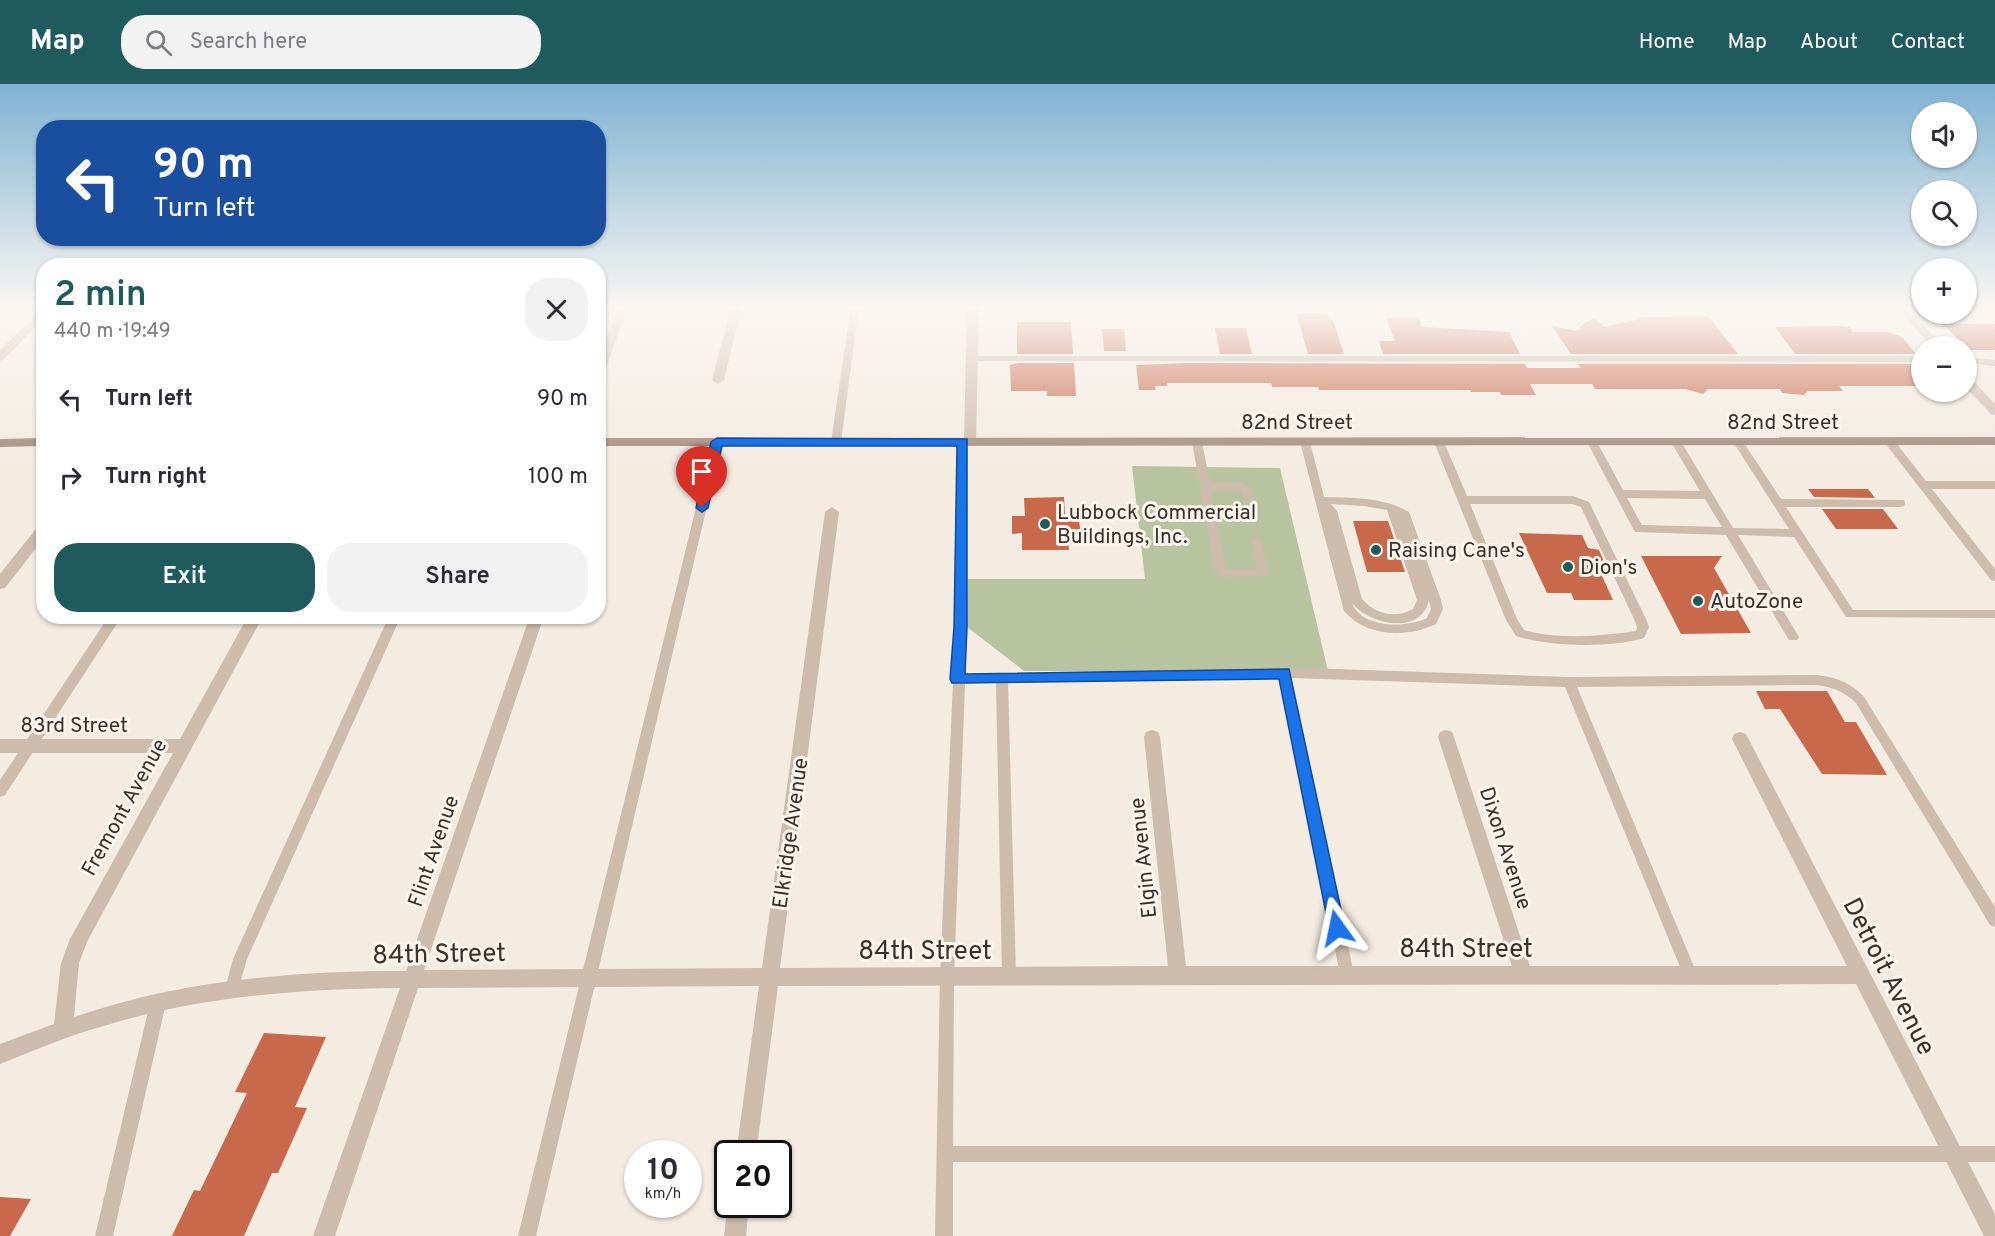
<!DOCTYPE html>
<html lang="en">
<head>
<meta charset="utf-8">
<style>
	:root { --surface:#fff; --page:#f2f2f3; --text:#2b2b33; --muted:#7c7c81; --accent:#1f5a5e }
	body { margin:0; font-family:Overpass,sans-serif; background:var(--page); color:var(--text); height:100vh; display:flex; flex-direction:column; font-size:22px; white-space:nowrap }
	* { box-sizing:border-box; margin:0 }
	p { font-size:20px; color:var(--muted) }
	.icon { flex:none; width:33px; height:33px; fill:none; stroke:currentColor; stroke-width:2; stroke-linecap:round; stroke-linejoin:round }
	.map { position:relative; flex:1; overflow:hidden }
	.drawer { position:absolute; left:36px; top:174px; width:570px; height:366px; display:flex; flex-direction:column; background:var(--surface); border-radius:24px; box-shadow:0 2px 4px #0004 }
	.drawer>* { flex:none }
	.hud { position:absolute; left:36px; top:36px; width:570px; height:126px; border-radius:24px; box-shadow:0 2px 4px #0004; background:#1a4fa0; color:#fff; overflow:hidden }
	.fabs { position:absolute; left:1911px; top:18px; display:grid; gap:12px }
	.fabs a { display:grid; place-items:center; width:66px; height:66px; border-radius:50%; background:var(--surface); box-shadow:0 2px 4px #0004; font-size:30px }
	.speed { position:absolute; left:624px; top:1056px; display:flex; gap:12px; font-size:30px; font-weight:700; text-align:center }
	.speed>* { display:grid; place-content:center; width:78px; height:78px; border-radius:50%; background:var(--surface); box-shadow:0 2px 4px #0004; line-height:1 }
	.speed small { font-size:15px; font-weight:400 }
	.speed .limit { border:3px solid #111; border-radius:9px; background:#fff; color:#111 }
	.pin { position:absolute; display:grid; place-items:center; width:51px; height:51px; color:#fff; margin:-62px -26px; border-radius:50% 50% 50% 0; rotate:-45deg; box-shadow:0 0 6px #0007 }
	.pin .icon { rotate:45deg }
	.me { position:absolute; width:66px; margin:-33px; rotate:348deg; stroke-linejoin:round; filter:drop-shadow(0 0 4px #0008) }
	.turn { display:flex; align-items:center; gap:21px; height:126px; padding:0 18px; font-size:27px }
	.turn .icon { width:78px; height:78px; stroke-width:2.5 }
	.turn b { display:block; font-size:42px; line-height:51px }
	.round { display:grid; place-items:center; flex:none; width:63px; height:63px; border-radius:24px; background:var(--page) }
	.headline { display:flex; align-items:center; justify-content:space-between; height:102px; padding:0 18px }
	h1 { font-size:36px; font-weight:600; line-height:45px; color:var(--accent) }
	.primary-button { display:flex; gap:12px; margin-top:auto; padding:12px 18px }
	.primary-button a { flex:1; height:69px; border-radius:24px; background:var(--accent); color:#fff; font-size:24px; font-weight:600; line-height:69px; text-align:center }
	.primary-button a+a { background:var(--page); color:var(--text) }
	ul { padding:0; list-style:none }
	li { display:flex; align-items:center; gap:18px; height:78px; padding:0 18px }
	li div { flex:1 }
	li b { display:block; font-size:22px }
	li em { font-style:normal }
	header { display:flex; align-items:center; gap:36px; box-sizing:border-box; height:84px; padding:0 30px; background:var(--accent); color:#fff }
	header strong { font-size:28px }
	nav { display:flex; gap:33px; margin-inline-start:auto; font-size:21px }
	.search { width:420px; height:54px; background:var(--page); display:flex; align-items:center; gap:15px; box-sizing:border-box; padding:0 21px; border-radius:24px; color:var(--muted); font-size:22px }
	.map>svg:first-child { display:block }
	.green { fill:#b8c4a0 }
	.building { fill:#c8694b }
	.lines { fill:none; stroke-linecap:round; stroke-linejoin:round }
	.service { fill:#cdbbac; fill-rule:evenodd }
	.minor { fill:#cdbbac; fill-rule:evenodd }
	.tertiary { fill:#cdbbac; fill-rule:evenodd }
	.secondary { fill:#a18a7d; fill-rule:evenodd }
	.route { fill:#1a73e8; stroke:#114b97; stroke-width:1.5 }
	.poi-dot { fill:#1f5a5e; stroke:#fbf5ee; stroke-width:2 }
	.labels { text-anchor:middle; stroke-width:6; stroke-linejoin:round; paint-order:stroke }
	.street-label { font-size:21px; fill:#3b302b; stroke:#fbf5ee }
	.poi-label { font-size:21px; fill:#3b302b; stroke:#fbf5ee; text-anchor:start }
	.near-street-label { font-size:26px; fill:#3b302b; stroke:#fbf5ee }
</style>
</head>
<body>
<header>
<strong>Map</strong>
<div class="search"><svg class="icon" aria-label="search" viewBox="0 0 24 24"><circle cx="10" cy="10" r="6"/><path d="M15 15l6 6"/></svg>Search here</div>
<nav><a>Home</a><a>Map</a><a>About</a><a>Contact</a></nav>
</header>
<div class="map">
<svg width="1995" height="1152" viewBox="0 0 1995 1152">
	<rect width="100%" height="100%" fill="#f4ebe1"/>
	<polygon class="green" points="1132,382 1280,384 1328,587 1024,587 967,543 968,495 1145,495"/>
	<g class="building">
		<polygon points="1296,229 1327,229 1329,236 1333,236 1344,270 1308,270"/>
		<polygon points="1708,232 1738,270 1571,270 1552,242 1577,247 1583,240 1594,234 1604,243 1640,235 1639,233"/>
		<polygon points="1386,234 1418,234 1422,243 1509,248 1520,270 1383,270 1379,257 1395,257"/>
		<polygon points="1017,238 1071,238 1073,270 1017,270"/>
		<polygon points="1943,240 1995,240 1995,266 1968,266"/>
		<polygon points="1841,242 1849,243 1853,248 1888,248 1902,253 1916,270 1795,270 1775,243"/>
		<polygon points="1215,244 1246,244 1252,270 1220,270"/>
		<polygon points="1102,245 1124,245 1126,267 1104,267"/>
		<polygon points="1018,279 1074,279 1076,312 1047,312 1047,307 1011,307 1010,281"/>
		<polygon points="1186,279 1525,280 1527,284 1581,284 1578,280 1922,280 1922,302 1839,302 1843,307 1808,307 1804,311 1782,309 1780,305 1708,305 1703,310 1685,305 1595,305 1592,300 1530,300 1536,311 1501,311 1500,308 1471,308 1470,306 1319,306 1318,303 1272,303 1271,299 1167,299 1167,302 1155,302 1156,306 1139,306 1136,281"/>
		<polygon points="1808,405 1868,405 1875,414 1814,413"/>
		<polygon points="1064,413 1065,431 1078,431 1081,450 1068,450 1069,466 1022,466 1022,449 1012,450 1012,432 1025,432 1024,414"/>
		<polygon points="1822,425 1883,425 1898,445 1836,445"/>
		<polygon points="1353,437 1388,437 1405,488 1367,488"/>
		<polygon points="1519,449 1582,451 1588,464 1599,466 1606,482 1598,483 1613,516 1574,516 1571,509 1547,509"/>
		<polygon points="1641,472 1722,472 1714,484 1751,549 1681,550"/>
		<polygon points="1756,607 1827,607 1845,638 1856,638 1887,691 1822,690 1780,625 1765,625"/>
		<polygon points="264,949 326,953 295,1023 307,1024 278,1089 272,1089 244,1152 172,1152 194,1106 200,1107 247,1009 235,1008"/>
		<polygon points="0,1113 31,1115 10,1152 0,1152"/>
	</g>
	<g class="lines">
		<g class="service">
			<polygon points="619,222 628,222 603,292 598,295 598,278"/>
			<polygon points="851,222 859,222 841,358 836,361 831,358"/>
			<rect x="1966" y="222" width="29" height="5"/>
			<polygon points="972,272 1922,272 1922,278 969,277 969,273"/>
			<polygon points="1966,273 1995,276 1995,282 1966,279"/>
			<polygon points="1889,354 1893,355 1926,397 1995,397 1995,405 1932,405 1995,485 1995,497 1991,496 1885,359 1885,355"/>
			<polygon points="717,355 722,358 536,1152 518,1152 712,358"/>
			<path d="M963,355L968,358L965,590L1306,584L1569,593L1816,591C1836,593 1850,598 1864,613L1995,823V843L1990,841L1856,619C1843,607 1833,603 1816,601L1577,603L1697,890L1695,895L1690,897L1685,895L1683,890L1565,603L1291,594L1354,890L1352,895L1347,897L1342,895L1340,890L1279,594L1008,599L1016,891L1014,896L1009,898L1004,896L1002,891L996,599L965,600L954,892L953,1062H1995V1078H953V1152H935L940,892L953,598L951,595L953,592L958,358Z"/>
			<polygon points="1197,355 1202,358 1210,399 1241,399 1251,403 1254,414 1253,417 1245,417 1242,408 1239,407 1211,407 1226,485 1257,485 1251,456 1256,452 1261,456 1269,489 1267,492 1221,493 1215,489 1192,358"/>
			<path d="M1305,355L1310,358L1324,413C1354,414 1383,413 1409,428L1441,516L1443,525L1436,540C1407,554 1366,553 1344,527L1300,358ZM1331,420L1364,422L1387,426L1417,516L1413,525C1395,535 1375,530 1362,515L1337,427ZM1404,443L1429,516L1431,525L1427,534C1407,544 1362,545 1352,519C1370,541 1421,552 1429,516Z"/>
			<path d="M1439,355L1444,358L1467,412H1573L1589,418L1646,535L1649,543L1644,554C1611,564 1549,563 1516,552L1506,536L1434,358ZM1470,420H1572L1581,423L1634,535L1637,543L1636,547C1603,552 1556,556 1524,546L1517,535Z"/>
			<path d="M1592,355L1597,358L1623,406L1700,407L1671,358L1676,355L1680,356L1733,444L1789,445L1733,358L1738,355L1742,356L1781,415L1904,416L1905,419L1904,422L1900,423H1786L1853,526H1995V534L1846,533L1794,453L1738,451L1799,553L1797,556H1789L1726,451L1635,448L1587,358ZM1627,414L1705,415L1722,443L1642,441Z"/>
			<polygon points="109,532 122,532 5,711 0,713 0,696"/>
			<polygon points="389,532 401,532 247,875 237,910 232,912 227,910 225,905 233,875"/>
			<polygon points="158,912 163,914 166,919 113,1152 95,1152 150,919 153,914"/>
		</g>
		<g class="minor">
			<polygon points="731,222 742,222 724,296 718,300 712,296"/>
			<polygon points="1896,222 1907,222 1942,262 1931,262"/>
			<polygon points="44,224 44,234 4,275 0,277 0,266"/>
			<polygon points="1966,292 1970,293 1995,320 1995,331 1991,330 1966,304"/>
			<path d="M832,423L839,428L780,884L1168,882L1144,653L1146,648L1152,646L1158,648L1160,653L1186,882H1512L1438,653L1440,648L1446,646L1452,648L1454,653L1530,882H1847L1732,655L1734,650L1740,648L1746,650L1995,1130V1152H1984L1856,900L778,902L756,1070H736L759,902L418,904L335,1152H313L400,904C300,905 203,912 107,941C70,951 35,966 0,980V960L54,940L61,879L70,855L173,669H0V655H180L248,532H263L87,858L79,879L74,933C182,896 293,887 406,887L530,532H544L424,886L762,884L825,428Z"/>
			<polygon points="44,439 44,454 5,504 0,505 0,490 39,441"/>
			<polygon points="728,1120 749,1120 746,1152 724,1152"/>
		</g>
		<polygon class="tertiary" points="967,222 979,222 976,358 970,362 964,358"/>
		<g class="secondary">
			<polygon points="1995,353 1995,361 598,362 598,354"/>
			<polygon points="44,354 44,362 0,363 0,355"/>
		</g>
	</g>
	<linearGradient id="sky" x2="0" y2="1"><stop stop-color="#7eb2d2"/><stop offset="0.58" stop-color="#faf6f2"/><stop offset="1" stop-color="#faf6f2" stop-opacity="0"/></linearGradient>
	<rect width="1995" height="384" fill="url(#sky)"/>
	<polygon class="route" points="717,354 967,355 967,543 965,590 1289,585 1345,844 1343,849 1337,851 1331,849 1329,844 1279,595 952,599 950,595 954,543 957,362 722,362 708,424 702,428 696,424 711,358"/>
	<g class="poi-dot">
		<circle cx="1045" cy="440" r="6"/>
		<circle cx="1376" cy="466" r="6"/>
		<circle cx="1568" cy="483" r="6"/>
		<circle cx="1698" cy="517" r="6"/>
	</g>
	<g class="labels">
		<g class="street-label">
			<text x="1297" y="345">82nd Street</text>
			<text x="1783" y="345">82nd Street</text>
			<text x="74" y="648">83rd Street</text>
			<text transform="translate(124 723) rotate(-61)" y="7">Fremont Avenue</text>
			<text transform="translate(790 749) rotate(-82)" y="7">Elkridge Avenue</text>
			<text transform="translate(1506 764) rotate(72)" y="7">Dixon Avenue</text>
			<text transform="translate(433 767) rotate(-71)" y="7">Flint Avenue</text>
			<text transform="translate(1143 774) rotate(-96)" y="7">Elgin Avenue</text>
		</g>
		<g class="poi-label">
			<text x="1057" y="435">Lubbock Commercial<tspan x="1057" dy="24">Buildings, Inc.</tspan></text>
			<text x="1388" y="473">Raising Cane's</text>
			<text x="1580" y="490">Dion's</text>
			<text x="1710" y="524">AutoZone</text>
		</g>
		<g class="near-street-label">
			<text x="1466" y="873">84th Street</text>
			<text x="925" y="875">84th Street</text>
			<text transform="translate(439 869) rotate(-1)" y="9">84th Street</text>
			<text transform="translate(1890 892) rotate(63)" y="9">Detroit Avenue</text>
		</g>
	</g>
</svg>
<div class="fabs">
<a><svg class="icon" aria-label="sound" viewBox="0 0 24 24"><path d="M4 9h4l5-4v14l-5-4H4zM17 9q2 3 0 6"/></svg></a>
<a><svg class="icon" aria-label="search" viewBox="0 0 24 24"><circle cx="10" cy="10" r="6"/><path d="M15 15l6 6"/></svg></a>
<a>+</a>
<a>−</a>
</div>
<div class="speed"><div>10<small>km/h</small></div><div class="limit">20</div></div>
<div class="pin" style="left:702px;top:424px;background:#d93025"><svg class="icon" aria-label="arrive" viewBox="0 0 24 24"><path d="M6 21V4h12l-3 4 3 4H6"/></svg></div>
<svg class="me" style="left:1337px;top:844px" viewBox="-20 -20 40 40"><path d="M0-17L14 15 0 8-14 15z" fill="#1a73e8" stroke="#fff" stroke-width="4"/></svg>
<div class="hud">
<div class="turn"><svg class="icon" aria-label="left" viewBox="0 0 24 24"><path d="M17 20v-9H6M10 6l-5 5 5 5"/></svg><div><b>90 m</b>Turn left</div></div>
</div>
<section class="drawer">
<div class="headline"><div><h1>2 min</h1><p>440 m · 19:49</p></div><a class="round"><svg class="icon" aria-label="close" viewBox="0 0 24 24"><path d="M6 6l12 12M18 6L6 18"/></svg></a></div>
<ul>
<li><svg class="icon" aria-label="left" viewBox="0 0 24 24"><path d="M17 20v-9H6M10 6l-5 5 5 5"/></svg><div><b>Turn left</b></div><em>90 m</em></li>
<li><svg class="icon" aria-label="right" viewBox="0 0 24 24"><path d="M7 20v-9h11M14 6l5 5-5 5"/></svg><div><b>Turn right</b></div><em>100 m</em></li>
</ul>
<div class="primary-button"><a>Exit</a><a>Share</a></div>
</section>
</div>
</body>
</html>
